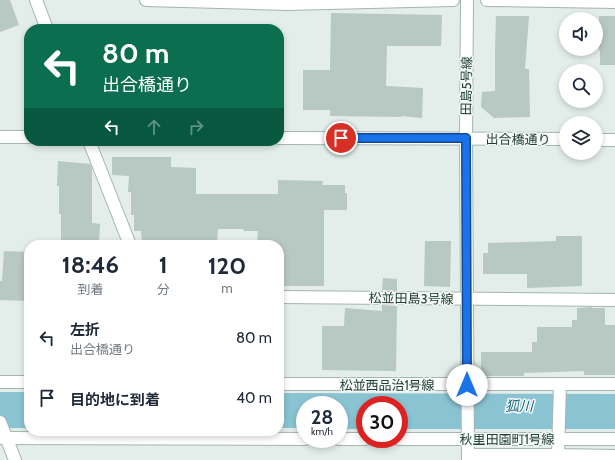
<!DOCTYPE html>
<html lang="ja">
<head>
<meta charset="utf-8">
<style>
	:root { --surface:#fff; --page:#f2f2f3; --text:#1f2937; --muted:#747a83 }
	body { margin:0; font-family:Cabin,"Noto Sans JP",sans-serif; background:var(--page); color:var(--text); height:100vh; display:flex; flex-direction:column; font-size:15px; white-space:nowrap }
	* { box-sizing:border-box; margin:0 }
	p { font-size:13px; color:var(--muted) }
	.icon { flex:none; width:22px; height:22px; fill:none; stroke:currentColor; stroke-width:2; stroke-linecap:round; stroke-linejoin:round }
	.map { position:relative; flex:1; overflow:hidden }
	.panel { position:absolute; left:24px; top:240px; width:260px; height:196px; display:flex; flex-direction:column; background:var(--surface); border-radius:16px; box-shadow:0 2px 6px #0003 }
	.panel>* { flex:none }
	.top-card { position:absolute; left:24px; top:24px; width:260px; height:122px; border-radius:16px; box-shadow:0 2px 6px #0003; background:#0b6e4f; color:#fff; overflow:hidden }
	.controls { position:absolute; left:559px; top:12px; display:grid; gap:8px }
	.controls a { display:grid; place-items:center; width:44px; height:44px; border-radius:50%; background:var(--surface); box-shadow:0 2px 6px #0003; font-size:20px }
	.speed { position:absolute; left:296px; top:396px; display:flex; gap:8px; font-size:20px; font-weight:700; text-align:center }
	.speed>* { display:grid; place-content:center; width:52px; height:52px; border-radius:50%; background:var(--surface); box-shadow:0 2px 6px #0003; line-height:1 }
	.speed small { font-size:10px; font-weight:400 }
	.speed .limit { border:6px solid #d22; background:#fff; color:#111 }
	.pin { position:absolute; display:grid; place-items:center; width:34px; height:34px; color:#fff; margin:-17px; border:2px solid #fff; border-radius:50%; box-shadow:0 1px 4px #0007 }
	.me { position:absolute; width:44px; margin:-22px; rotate:0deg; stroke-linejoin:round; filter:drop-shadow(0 0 3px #0008) }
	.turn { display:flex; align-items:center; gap:14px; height:84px; padding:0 12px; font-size:18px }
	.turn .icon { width:52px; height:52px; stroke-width:2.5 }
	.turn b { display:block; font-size:28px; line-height:34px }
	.lanes { display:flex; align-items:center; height:38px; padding:0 12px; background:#0003; justify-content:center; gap:20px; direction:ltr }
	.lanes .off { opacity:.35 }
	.eta { display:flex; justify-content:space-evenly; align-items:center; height:68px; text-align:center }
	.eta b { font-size:24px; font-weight:700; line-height:28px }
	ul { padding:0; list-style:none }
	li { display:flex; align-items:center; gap:12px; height:60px; padding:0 12px }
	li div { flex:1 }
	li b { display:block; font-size:15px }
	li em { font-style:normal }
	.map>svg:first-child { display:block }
	.water { fill:#8ac4d3 }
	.building { fill:#b8c8c2 }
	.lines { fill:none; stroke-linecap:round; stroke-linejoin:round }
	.minor-casing { stroke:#a5b5b0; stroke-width:14 }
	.minor { stroke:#fff; stroke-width:12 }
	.route-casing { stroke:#114b97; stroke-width:10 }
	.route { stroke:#1a73e8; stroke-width:7 }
	.labels { text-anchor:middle; stroke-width:3; stroke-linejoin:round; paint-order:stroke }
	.street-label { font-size:13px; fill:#223f38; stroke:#f4f9f7 }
	.water-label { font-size:14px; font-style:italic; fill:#1b677c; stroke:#f4f9f7 }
</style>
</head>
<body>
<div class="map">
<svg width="615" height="460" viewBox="0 0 615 460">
	<rect width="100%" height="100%" fill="#e3ede9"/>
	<g class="water">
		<rect x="0" y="392" width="29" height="36"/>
		<polygon points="279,393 615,394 615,429 399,429 399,405 365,405 365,429 339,429 339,405 305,405 305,428 279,428"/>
	</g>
	<g class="building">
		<polygon points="0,0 10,0 19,25 0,32"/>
		<polygon points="331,13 442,15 441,46 387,46 386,86 423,88 422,118 401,116 401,117 330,116 330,110 303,110 303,70 330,70"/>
		<polygon points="496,16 529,16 525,69 529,69 530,117 494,118 481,107 482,92 495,91 495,50"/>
		<polygon points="599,16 615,16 615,65 600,65 600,51 599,51"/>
		<polygon points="112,157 171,157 171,167 196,168 196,194 278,194 278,180 323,181 322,185 345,185 345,193 347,193 347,210 324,210 324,286 280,286 279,245 257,245 258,231 244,231 243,229 218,229 217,245 142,245 141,231 134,231 134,215 131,215 131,192 128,192 129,176 112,175"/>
		<polygon points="58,161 90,164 92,168 92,223 100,224 99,242 61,240 61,214 59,214 59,186 57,186"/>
		<polygon points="556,236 582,236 582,286 527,288 527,274 483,274 483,253 488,253 488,243 556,241"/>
		<polygon points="425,241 451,241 450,287 424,286"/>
		<polygon points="4,251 29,252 29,301 0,300 0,281 2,281"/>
		<polygon points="383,278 397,279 397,291 382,290"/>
		<polygon points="382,305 397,306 396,371 322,370 322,326 344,326 345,308 382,311"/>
		<polygon points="592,307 592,308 605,308 605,325 615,325 615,375 584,375 584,371 524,373 524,376 481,376 481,352 532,352 532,342 537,342 537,327 572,327 572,320 577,320 577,308"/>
	</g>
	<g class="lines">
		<g class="minor-casing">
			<g id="minor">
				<polyline points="36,0 47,29"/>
				<polyline points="146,0 287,4 453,0"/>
				<polyline points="467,0 466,138 468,460"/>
				<polyline points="487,0 615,2"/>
				<polyline points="0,137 29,137"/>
				<polyline points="279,138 566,139"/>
				<polyline points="596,140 615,140"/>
				<polyline points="89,141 130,245"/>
				<polyline points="279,297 615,300"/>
				<polyline points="0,382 29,382"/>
				<polyline points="279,384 615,384"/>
				<polyline points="560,384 558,455 615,456"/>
				<polyline points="0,422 15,460"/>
				<polyline points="0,438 305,439"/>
				<polyline points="339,439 365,439"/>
				<polyline points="399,439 615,439"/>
				<polyline points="468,455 558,455"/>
			</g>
		</g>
		<use href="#minor" class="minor"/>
	</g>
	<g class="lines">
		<g class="route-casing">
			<polyline id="route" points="341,138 466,138 467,385"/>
		</g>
		<use href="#route" class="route"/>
	</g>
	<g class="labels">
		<g class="street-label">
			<text transform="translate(466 86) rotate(-89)" y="5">田島5号線</text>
			<text transform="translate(518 139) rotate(1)" y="5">出合橋通り</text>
			<text transform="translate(411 298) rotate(1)" y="5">松並田島3号線</text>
			<text x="387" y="390">松並西品治1号線</text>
			<text x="507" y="444">秋里田園町1号線</text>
		</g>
		<g class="water-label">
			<text transform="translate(519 406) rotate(1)" y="5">狐川</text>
		</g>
	</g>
</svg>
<div class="controls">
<a><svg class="icon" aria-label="sound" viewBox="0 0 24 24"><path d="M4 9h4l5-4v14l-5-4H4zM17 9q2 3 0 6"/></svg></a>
<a><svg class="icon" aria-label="search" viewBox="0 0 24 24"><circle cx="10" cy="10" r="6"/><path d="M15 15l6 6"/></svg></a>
<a><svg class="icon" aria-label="layers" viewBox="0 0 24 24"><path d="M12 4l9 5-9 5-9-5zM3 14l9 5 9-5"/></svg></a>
</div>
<div class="speed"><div>28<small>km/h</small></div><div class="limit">30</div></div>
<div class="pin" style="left:341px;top:138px;background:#d93025"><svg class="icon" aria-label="arrive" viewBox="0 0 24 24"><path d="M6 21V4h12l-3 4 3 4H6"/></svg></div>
<svg class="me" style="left:467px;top:385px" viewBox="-20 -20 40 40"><circle r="19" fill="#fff"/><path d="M0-13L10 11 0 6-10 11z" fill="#1a73e8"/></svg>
<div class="top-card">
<div class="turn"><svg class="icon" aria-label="left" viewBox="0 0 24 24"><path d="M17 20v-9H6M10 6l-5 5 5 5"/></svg><div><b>80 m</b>出合橋通り</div></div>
<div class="lanes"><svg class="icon" aria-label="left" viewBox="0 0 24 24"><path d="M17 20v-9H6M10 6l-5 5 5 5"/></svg><svg class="icon off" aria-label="ahead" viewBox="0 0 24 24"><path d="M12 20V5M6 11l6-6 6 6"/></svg><svg class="icon off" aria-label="right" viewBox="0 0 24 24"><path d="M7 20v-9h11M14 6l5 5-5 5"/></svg></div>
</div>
<section class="panel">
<div class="eta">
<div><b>18:46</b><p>到着</p></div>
<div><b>1</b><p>分</p></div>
<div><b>120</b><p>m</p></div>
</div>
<ul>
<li><svg class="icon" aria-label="left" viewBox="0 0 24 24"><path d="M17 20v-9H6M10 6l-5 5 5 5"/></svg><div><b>左折</b><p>出合橋通り</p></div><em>80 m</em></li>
<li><svg class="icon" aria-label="arrive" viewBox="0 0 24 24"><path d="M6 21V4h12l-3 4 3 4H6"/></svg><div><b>目的地に到着</b></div><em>40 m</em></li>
</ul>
</section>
</div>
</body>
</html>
